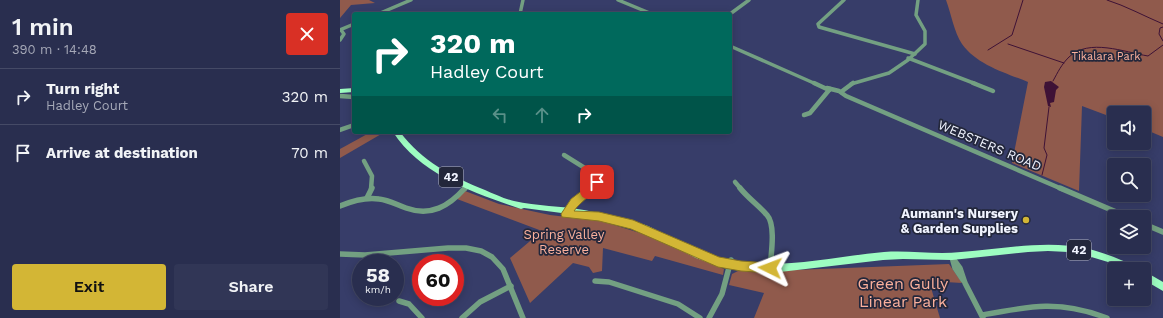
<!DOCTYPE html>
<html lang="en">
<head>
<meta charset="utf-8">
<style>
	:root { --surface:#292e4f; --page:#313656; --text:#f1f3f6; --muted:#a5a8b7; --line:#454a66; --accent:#d3b635 }
	body { margin:0; font-family:"Work Sans",sans-serif; background:var(--page); color:var(--text); height:100vh; display:flex; flex-direction:column; font-size:15px; white-space:nowrap }
	* { box-sizing:border-box; margin:0 }
	p { font-size:13px; color:var(--muted) }
	.icon { flex:none; width:22px; height:22px; fill:none; stroke:currentColor; stroke-width:2; stroke-linecap:round; stroke-linejoin:round }
	.map { position:relative; flex:1; overflow:hidden }
	.side { display:flex; flex-direction:column; background:var(--surface); width:340px }
	.side>* { flex:none }
	.guide { position:absolute; left:12px; top:12px; width:380px; height:122px; border-radius:4px; box-shadow:0 2px 10px #0003,0 0 0 1px var(--line); background:#00695c; color:#fff; overflow:hidden }
	.buttons { position:absolute; left:767px; top:106px; display:grid; gap:8px }
	.buttons a { display:grid; place-items:center; width:44px; height:44px; border-radius:4px; background:var(--surface); box-shadow:0 2px 10px #0003,0 0 0 1px var(--line); font-size:20px }
	.speed { position:absolute; left:12px; top:254px; display:flex; gap:8px; font-size:20px; font-weight:700; text-align:center }
	.speed>* { display:grid; place-content:center; width:52px; height:52px; border-radius:50%; background:var(--surface); box-shadow:0 2px 10px #0003,0 0 0 1px var(--line); line-height:1 }
	.speed small { font-size:10px; font-weight:400 }
	.speed .limit { border:6px solid #d22; background:#fff; color:#111 }
	.pin { position:absolute; display:grid; place-items:center; width:34px; height:34px; color:#fff; margin:-17px; border-radius:8px; box-shadow:0 2px 6px #0006 }
	.me { position:absolute; width:44px; margin:-22px; rotate:273deg; stroke-linejoin:round; filter:drop-shadow(0 0 3px #0008) }
	.turn { display:flex; align-items:center; gap:14px; height:84px; padding:0 12px; font-size:18px }
	.turn .icon { width:52px; height:52px; stroke-width:2.5 }
	.turn b { display:block; font-size:28px; line-height:34px }
	.lanes { display:flex; align-items:center; height:38px; padding:0 12px; background:#0003; justify-content:center; gap:20px; direction:ltr }
	.lanes .off { opacity:.35 }
	.round { display:grid; place-items:center; flex:none; width:42px; height:42px; border-radius:4px; background:var(--page) }
	.head { display:flex; align-items:center; justify-content:space-between; height:68px; padding:0 12px }
	h1 { font-size:24px; font-weight:600; line-height:30px }
	.action { display:flex; gap:8px; margin-top:auto; padding:8px 12px }
	.action a { flex:1; height:46px; border-radius:4px; background:var(--accent); color:#111; font-size:16px; font-weight:600; line-height:46px; text-align:center }
	.action a+a { background:var(--page); color:var(--text) }
	ul { padding:0; list-style:none }
	li { display:flex; align-items:center; gap:12px; height:56px; padding:0 12px; border-top:1px solid var(--line) }
	li div { flex:1 }
	li b { display:block; font-size:15px }
	li em { font-style:normal }
	main { display:flex; flex:1; min-height:0 }
	.map>svg:first-child { display:block }
	.green { fill:#905a4c }
	.water { fill:#3e1236 }
	.lines { fill:none; stroke-linecap:round; stroke-linejoin:round }
	.stream { stroke:#3e1236; stroke-width:1 }
	.street-far2 { stroke:#73a082; stroke-width:3.5 }
	.street-far1 { stroke:#73a082; stroke-width:4.5 }
	.street { stroke:#73a082; stroke-width:5.5 }
	.primary { fill:#9dfdc1; fill-rule:evenodd }
	.route { fill:#d3b635; stroke:#897622 }
	.poi-dot { fill:#d3b635; stroke:#23273b; stroke-width:1.5 }
	.labels { text-anchor:middle; stroke-width:3.5; stroke-linejoin:round; paint-order:stroke }
	.far-park-label { font-size:11px; fill:#fab09c; stroke:#23273b }
	.shield { fill:#23273b; stroke:#b3b6c4; stroke-width:1 }
	.shield-label { font-size:12px; font-weight:bold; fill:#f1f4ff }
	.street-label { font-size:13px; fill:#f1f4ff; stroke:#23273b }
	.poi-label { font-size:13px; font-weight:bold; fill:#f1f4ff; stroke:#23273b; text-anchor:end }
	.park-label { font-size:13px; fill:#fab09c; stroke:#23273b }
	.near-park-label { font-size:16px; fill:#fab09c; stroke:#23273b }
</style>
</head>
<body>
<main>
<section class="side">
<div class="head"><div><h1>1 min</h1><p>390 m · 14:48</p></div><a class="round" style="background:#d93025;color:#fff"><svg class="icon" aria-label="close" viewBox="0 0 24 24"><path d="M6 6l12 12M18 6L6 18"/></svg></a></div>
<ul>
<li><svg class="icon" aria-label="right" viewBox="0 0 24 24"><path d="M7 20v-9h11M14 6l5 5-5 5"/></svg><div><b>Turn right</b><p>Hadley Court</p></div><em>320 m</em></li>
<li><svg class="icon" aria-label="arrive" viewBox="0 0 24 24"><path d="M6 21V4h12l-3 4 3 4H6"/></svg><div><b>Arrive at destination</b></div><em>70 m</em></li>
</ul>
<div class="action"><a>Exit</a><a>Share</a></div>
</section>
<div class="map">
<svg width="823" height="318" viewBox="0 0 823 318">
	<rect width="100%" height="100%" fill="#373d69"/>
	<g class="green">
		<polygon points="0,0 29,0 35,3 11,5 0,18"/>
		<path d="M606,0H823V137L804,129V113H774V118L742,106L739,191L672,163L688,82C666,73 637,65 622,44C614,32 611,13 606,0Z"/>
		<polygon points="31,132 43,133 0,158 0,149"/>
		<polygon points="125,191 159,204 210,215 261,221 300,233 384,269 383,275 315,256 312,261 263,248 262,271 253,273 249,267 233,263 190,303 170,258 202,231 117,199"/>
		<polygon points="609,264 622,283 589,281 600,318 414,318 424,293 389,285 392,274 400,270 428,271"/>
	</g>
	<polygon class="water" points="711,81 719,87 716,90 714,102 710,103 711,107 708,106 704,87 705,82"/>
	<g class="lines">
		<g class="stream">
			<path d="M767,0C786,6 804,16 823,24"/>
			<polyline points="823,27 820,28 819,34 823,41"/>
			<polyline points="668,44 724,63"/>
			<polyline points="648,50 672,35 683,0"/>
			<path d="M713,81C718,72 721,65 729,57C749,38 784,52 808,56L823,45"/>
			<polyline points="702,175 707,155 704,148 709,107"/>
		</g>
		<g class="street-far2">
			<polyline points="278,0 312,14"/>
			<polyline points="504,0 478,24 479,27 575,54"/>
			<polyline points="38,14 71,0"/>
			<polyline points="180,14 183,0"/>
			<polyline points="390,14 409,0"/>
			<polyline points="0,30 14,24"/>
			<polyline points="0,40 4,34 1,30"/>
			<polyline points="390,46 476,84"/>
			<polyline points="568,58 636,84"/>
			<polyline points="511,84 549,73 568,60 585,44 585,31 576,15 578,0"/>
		</g>
		<g class="street-far1">
			<polyline points="474,83 489,90"/>
			<polyline points="633,83 653,91"/>
			<polyline points="487,88 499,91 506,96 722,189"/>
			<polyline points="501,92 513,83"/>
			<polyline points="0,96 14,97"/>
			<polyline points="464,115 470,113 490,89"/>
			<polyline points="0,130 14,125"/>
			<polyline points="224,155 248,170 257,183 253,189"/>
			<polyline points="24,161 32,176 31,189"/>
			<polyline points="395,182 401,189"/>
			<polyline points="125,189 127,186"/>
		</g>
		<g class="street">
			<path d="M400,188C408,198 418,205 427,215C436,225 431,255 430,268"/>
			<polyline points="720,188 788,217"/>
			<polyline points="27,198 32,188"/>
			<path d="M0,206C12,201 26,197 39,199C49,200 57,205 66,208C91,217 109,206 125,188"/>
			<polyline points="226,214 234,202 254,188"/>
			<polyline points="804,224 823,232"/>
			<polyline points="0,254 25,255 108,248 126,248 141,251 152,257 163,269 183,318"/>
			<polyline points="612,257 620,268 625,283 643,318"/>
			<polyline points="612,257 615,268 623,280"/>
			<polyline points="255,281 269,282 338,304 360,318"/>
			<polyline points="59,301 69,304 82,318"/>
			<path d="M642,315C690,306 720,300 767,318"/>
			<polyline points="122,318 140,302 171,286"/>
			<polyline points="369,318 382,294 391,260"/>
		</g>
		<g class="primary">
			<polygon points="14,88 14,92 0,93 0,89"/>
			<path d="M53,132H60C82,161 112,177 145,190C154,194 165,199 174,201C197,206 221,206 244,210C257,212 271,217 285,220C292,222 301,223 308,226C319,231 330,238 342,244C367,256 392,263 420,264C462,265 502,256 544,252C570,250 595,255 621,252C663,249 707,239 749,249C765,253 781,260 796,266L797,269H784L768,262L748,256L728,252L708,251L688,252L612,260L563,259L543,260L440,272H419L399,270L378,266L356,258L303,231L244,216L184,208L181,209C134,193 81,175 53,132Z"/>
			<polygon points="804,271 823,282 823,291 804,280"/>
		</g>
	</g>
	<path class="route" d="M257,179L262,182C255,195 242,199 234,211L259,212L293,220L379,257L401,261L430,263L434,264L435,268L434,271L430,273L401,271L378,267L291,229L259,221L222,217L221,214L231,199Z"/>
	<circle class="poi-dot" cx="686" cy="220" r="4"/>
	<g class="labels">
		<g class="far-park-label">
			<text x="766" y="60">Tikalara Park</text>
		</g>
		<g class="shield">
			<rect x="99" y="167" width="24" height="20" rx="3"/>
			<rect x="727" y="240" width="24" height="20" rx="3"/>
		</g>
		<g class="shield-label">
			<text x="111" y="181">42</text>
			<text x="739" y="254">42</text>
		</g>
		<g class="street-label">
			<text transform="translate(650 145) rotate(23)" y="5">WEBSTERS ROAD</text>
		</g>
		<g class="poi-label">
			<text x="678" y="218">Aumann's Nursery<tspan x="678" dy="15">&amp; Garden Supplies</tspan></text>
		</g>
		<g class="park-label">
			<text x="224" y="239">Spring Valley<tspan x="224" dy="15">Reserve</tspan></text>
		</g>
		<g class="near-park-label">
			<text x="563" y="289">Green Gully<tspan x="563" dy="18">Linear Park</tspan></text>
		</g>
	</g>
</svg>
<div class="buttons">
<a><svg class="icon" aria-label="sound" viewBox="0 0 24 24"><path d="M4 9h4l5-4v14l-5-4H4zM17 9q2 3 0 6"/></svg></a>
<a><svg class="icon" aria-label="search" viewBox="0 0 24 24"><circle cx="10" cy="10" r="6"/><path d="M15 15l6 6"/></svg></a>
<a><svg class="icon" aria-label="layers" viewBox="0 0 24 24"><path d="M12 4l9 5-9 5-9-5zM3 14l9 5 9-5"/></svg></a>
<a>+</a>
</div>
<div class="speed"><div>58<small>km/h</small></div><div class="limit">60</div></div>
<div class="pin" style="left:257px;top:182px;background:#d93025"><svg class="icon" aria-label="arrive" viewBox="0 0 24 24"><path d="M6 21V4h12l-3 4 3 4H6"/></svg></div>
<svg class="me" style="left:430px;top:268px" viewBox="-20 -20 40 40"><path d="M0-17L14 15 0 8-14 15z" fill="#d3b635" stroke="#fff" stroke-width="4"/></svg>
<div class="guide">
<div class="turn"><svg class="icon" aria-label="right" viewBox="0 0 24 24"><path d="M7 20v-9h11M14 6l5 5-5 5"/></svg><div><b>320 m</b>Hadley Court</div></div>
<div class="lanes"><svg class="icon off" aria-label="left" viewBox="0 0 24 24"><path d="M17 20v-9H6M10 6l-5 5 5 5"/></svg><svg class="icon off" aria-label="ahead" viewBox="0 0 24 24"><path d="M12 20V5M6 11l6-6 6 6"/></svg><svg class="icon" aria-label="right" viewBox="0 0 24 24"><path d="M7 20v-9h11M14 6l5 5-5 5"/></svg></div>
</div>
</div>
</main>
</body>
</html>
